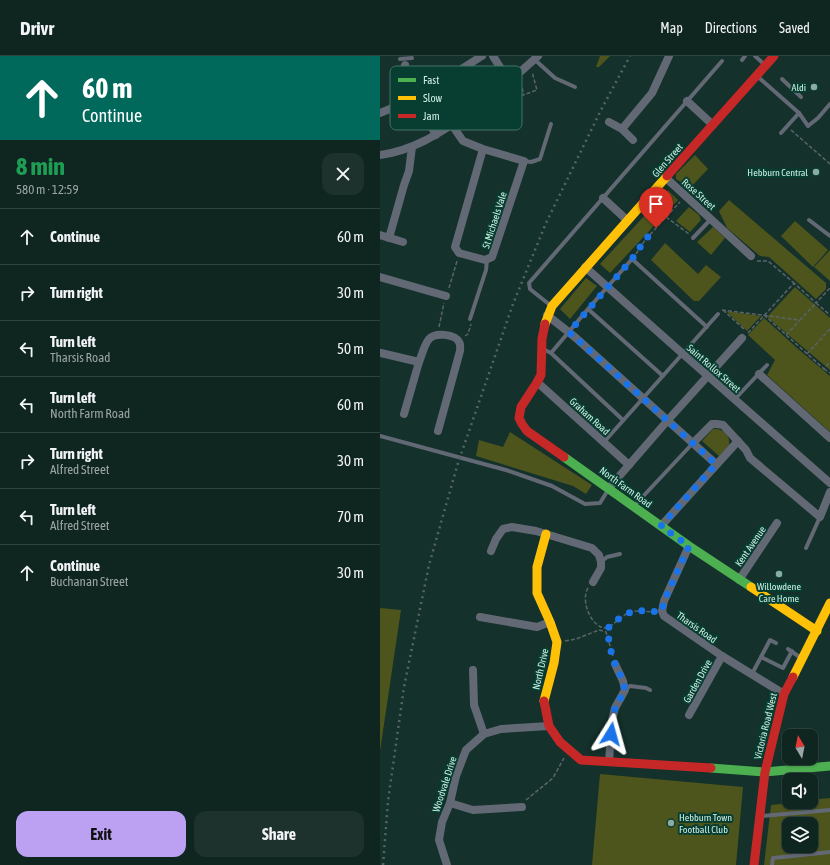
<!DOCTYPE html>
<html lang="en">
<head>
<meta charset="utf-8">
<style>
	:root { --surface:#0f2520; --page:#1d312d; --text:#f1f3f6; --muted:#9ba5a5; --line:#2f423e; --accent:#bca0f2 }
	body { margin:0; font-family:"Asap Condensed",sans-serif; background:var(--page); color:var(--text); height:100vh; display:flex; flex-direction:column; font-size:15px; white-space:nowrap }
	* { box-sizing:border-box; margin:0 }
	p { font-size:13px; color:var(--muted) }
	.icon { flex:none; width:22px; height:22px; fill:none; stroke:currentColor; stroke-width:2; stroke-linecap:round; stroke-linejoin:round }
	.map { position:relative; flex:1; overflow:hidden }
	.side { display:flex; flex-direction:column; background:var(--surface); width:380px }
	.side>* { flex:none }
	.guide { background:#00695c; color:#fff; overflow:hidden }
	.needle { width:26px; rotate:350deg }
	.tools { position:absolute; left:402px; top:673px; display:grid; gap:8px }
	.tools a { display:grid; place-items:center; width:36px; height:36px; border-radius:8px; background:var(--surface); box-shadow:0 1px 3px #0004,0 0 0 1px var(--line); font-size:20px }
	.pin { position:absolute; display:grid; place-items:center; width:34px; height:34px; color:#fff; margin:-41px -17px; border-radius:50% 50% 50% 0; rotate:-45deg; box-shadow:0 0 4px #0007 }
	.pin .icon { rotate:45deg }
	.me { position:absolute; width:44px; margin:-22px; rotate:8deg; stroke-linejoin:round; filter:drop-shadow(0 0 3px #0008) }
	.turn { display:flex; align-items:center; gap:14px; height:84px; padding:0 16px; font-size:18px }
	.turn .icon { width:52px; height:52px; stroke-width:2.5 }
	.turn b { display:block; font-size:28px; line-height:34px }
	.round { display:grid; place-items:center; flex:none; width:42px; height:42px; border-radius:12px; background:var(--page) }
	.overview { display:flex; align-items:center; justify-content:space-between; height:68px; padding:0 16px }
	h1 { font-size:24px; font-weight:700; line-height:30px; color:#1e9e55 }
	.action { display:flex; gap:8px; margin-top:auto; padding:8px 16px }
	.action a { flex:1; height:46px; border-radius:12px; background:var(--accent); color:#111; font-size:16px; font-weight:700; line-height:46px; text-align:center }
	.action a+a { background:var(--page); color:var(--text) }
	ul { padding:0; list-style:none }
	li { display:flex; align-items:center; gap:12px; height:56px; padding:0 16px; border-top:1px solid var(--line) }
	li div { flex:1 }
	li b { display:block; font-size:15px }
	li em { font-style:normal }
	header { display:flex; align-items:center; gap:24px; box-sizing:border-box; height:56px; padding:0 20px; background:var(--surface); border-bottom:1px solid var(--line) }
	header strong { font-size:19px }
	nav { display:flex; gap:22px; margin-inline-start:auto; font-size:14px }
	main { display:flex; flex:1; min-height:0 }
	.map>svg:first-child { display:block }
	.green { fill:#4d541c; fill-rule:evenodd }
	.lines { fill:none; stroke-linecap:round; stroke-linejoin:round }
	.path { stroke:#5a646a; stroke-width:1.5; stroke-dasharray:4 2; stroke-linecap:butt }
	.lane { stroke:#626874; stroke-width:4 }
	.street { stroke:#626874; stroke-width:8 }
	.fast { stroke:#4caf50; stroke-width:9 }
	.slow { stroke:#ffc107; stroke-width:9 }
	.jam { stroke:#c62828; stroke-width:9 }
	.rail { stroke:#566467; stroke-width:2.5; stroke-dasharray:2 4; stroke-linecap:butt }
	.route { stroke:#1a73e8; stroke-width:7; stroke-dasharray:0 12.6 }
	.poi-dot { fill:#8caba2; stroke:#073e31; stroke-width:1.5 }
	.labels { text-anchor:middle; stroke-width:4; stroke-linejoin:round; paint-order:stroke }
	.poi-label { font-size:10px; fill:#cdede2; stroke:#073e31; text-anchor:end }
	.street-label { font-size:10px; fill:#cdede2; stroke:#073e31 }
	.key { fill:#073e31; stroke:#427366; stroke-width:1 }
	.key-label { font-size:11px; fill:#cdede2 }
</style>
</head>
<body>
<header>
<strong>Drivr</strong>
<nav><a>Map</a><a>Directions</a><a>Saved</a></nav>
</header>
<main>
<section class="side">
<div class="guide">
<div class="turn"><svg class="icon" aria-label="ahead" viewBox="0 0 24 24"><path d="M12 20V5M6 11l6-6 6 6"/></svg><div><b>60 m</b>Continue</div></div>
</div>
<div class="overview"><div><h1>8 min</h1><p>580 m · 12:59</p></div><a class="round"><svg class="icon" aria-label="close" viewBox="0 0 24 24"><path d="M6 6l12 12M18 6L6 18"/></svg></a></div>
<ul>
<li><svg class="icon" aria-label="ahead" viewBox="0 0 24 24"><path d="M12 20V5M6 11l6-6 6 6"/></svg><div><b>Continue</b></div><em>60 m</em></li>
<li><svg class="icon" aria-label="right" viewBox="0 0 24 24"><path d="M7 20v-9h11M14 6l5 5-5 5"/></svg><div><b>Turn right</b></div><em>30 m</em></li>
<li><svg class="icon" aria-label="left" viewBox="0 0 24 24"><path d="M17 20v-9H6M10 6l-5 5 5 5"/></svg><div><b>Turn left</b><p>Tharsis Road</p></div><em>50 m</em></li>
<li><svg class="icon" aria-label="left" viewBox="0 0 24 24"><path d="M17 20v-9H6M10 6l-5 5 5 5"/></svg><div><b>Turn left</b><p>North Farm Road</p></div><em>60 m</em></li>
<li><svg class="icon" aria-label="right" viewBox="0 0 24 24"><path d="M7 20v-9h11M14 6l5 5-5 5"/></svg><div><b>Turn right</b><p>Alfred Street</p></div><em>30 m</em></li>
<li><svg class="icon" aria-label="left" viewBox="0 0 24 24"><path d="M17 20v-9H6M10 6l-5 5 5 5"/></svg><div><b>Turn left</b><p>Alfred Street</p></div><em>70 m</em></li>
<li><svg class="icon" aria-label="ahead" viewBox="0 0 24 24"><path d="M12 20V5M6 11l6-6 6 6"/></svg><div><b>Continue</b><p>Buchanan Street</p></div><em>30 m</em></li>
</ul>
<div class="action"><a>Exit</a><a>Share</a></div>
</section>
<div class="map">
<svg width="450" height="809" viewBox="0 0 450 809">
	<rect width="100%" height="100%" fill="#14312b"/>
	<g class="green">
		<polygon points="220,0 230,0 219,11 216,11"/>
		<polygon points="315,99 328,113 310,132 296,123 296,118"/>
		<polygon points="288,134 298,144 230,217 220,208"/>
		<polygon points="349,144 446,227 446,233 436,243 389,201 380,200 347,172 339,155"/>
		<polygon points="309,151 319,159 321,164 310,176 296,165"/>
		<polygon points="415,165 448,194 433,211 401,180"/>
		<polygon points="333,171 345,182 331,199 317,186"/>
		<polygon points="285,187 318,218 326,209 341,221 319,245 314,245 271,204"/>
		<polygon points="450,194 450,225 434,211"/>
		<polygon points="206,222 217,230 190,263 180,253"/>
		<polygon points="415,231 450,262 450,314 387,261"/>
		<polygon points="346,255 381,260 367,275"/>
		<polygon points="384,262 417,292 450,320 450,376 387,319 395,304 368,279"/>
		<path d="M333,373C340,372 346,376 349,383V389L339,400L322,385Z"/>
		<polygon points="130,376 212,429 206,438 193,430 96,400 99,384 123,391"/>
		<polygon points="0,552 21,554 0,695"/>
		<polygon points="220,718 363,731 356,809 212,809"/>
		<path d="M450,742V809H384L391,749L417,746H431V744ZM409,768H431V790H409Z"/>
	</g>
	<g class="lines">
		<g class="path">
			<polyline points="140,26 144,38"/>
			<polyline points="127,36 132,43 157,34 152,16"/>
			<polyline points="411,74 450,108"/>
			<polyline points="286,161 309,178"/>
			<polyline points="256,198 265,184 300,146"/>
			<polyline points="377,205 388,205 414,227"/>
			<polyline points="69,232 77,205"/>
			<polyline points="342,254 420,264 436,247 450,259"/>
			<polyline points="343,254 365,274"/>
			<polyline points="384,259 444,313 450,306"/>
			<polyline points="59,271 64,247"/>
			<polyline points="368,277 414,227 436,247 450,232"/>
			<polyline points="406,279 420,264"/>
			<polyline points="85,280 88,278 91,268"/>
			<polyline points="427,298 450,273"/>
			<polyline points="444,313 450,317"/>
			<path d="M208,532C201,543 209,566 221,571C223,572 226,572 228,572L246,558L253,555L275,556"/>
			<polyline points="185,585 196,583 219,574 226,576 233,600"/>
			<polyline points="146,744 173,722 184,702"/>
		</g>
		<g class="lane">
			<polyline points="375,0 385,9"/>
			<polyline points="20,3 32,2"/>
			<polyline points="154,3 175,22 195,31"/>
			<polyline points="362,4 365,0"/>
			<polyline points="377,20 419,57 401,77"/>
			<polyline points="402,23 421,41"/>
			<polyline points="419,57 428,70 438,62 450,48"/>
			<polyline points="144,105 151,106 160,103 171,68"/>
			<polyline points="429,164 450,180"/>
			<polyline points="313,182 331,163"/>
			<polyline points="170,249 150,233 149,227 342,5"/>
			<polyline points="208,253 283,320"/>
			<polyline points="90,263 106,214 107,204"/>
			<polyline points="163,293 171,297 243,364"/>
			<polyline points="171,297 208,253 252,203 327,271"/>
			<polyline points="354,344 387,309"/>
			<polyline points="0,380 126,414 172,430 205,448 220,447 228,434"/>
			<polyline points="224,386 338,258"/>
			<polyline points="254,450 313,387"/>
			<polyline points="426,492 440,461"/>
			<polyline points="221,506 227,501 240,498"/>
			<polyline points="408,593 421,602"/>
			<polyline points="381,601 403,612 412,595"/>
			<polyline points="372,618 390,584 396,587"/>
			<polyline points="245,634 250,630 266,632 270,634"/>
			<polyline points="381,760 450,754"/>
			<polyline points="392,809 393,802 450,796"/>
		</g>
		<g class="street">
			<polyline points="113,0 130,27"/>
			<path d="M25,9C20,25 21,31 31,44"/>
			<polyline points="36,42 56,79"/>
			<polyline points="307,45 333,69"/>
			<polyline points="0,57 36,42 102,0"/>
			<polyline points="229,66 242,73"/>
			<polyline points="72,69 83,85 103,93 144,105 112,201 105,204 79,197 75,191 103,93"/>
			<polyline points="253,84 242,73 272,37 289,0"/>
			<path d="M0,99C32,95 58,78 84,61C111,41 133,23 158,0"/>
			<polyline points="286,122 371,200"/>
			<polyline points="223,142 248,165"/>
			<polyline points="0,179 23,186"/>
			<polyline points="9,182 24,129 29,115 32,91"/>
			<polyline points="205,211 303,298 450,427"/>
			<polyline points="0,221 66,240"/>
			<polyline points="167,259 196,282 336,408"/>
			<polyline points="1,297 39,306 24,358"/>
			<path d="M39,306C42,299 44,289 49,283C55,276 75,278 79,286C81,289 80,292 80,295L58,375"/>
			<polyline points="379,318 450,382"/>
			<polyline points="157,326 249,409"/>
			<polyline points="313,387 332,368 337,368 343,369 366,394 370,402 440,461 450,436"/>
			<polyline points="229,432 288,364 362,282"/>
			<polyline points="281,470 358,385"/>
			<polyline points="309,490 284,545 282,555 284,560 342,600 404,638"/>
			<polyline points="111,495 116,483 123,473 132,471 156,475 212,492 219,499 221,506 221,512 213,526"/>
			<polyline points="359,524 397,467"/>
			<polyline points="100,561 157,571 170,566"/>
			<polyline points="93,614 94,649 104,678"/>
			<polyline points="309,659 342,600"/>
			<polyline points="229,706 232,664 235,652 245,634 243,625 235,608"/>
			<polyline points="70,747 93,754 142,751"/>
			<polyline points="67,809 59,784 62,766 70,747 76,720 86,694 104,678 121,673 169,670"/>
		</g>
		<g class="fast">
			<polyline points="184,401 309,490 371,531"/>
			<polyline points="331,712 385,716 450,710"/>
		</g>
		<g class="slow">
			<polyline points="165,268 172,250 287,120"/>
			<polyline points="371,531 437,575"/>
			<polyline points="413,621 450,547"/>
			<polyline points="164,645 174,607 177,586 170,566 157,537 157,511 166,478"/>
		</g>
		<g class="jam">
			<polyline points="287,120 394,0"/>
			<polyline points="165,268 162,283 161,319 156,328 141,351 139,362 142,368 147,375 184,401"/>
			<polyline points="164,645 169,670 180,686 201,704 331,712"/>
			<polyline points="374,809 385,716 404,638 413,621"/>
		</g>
		<polyline class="rail" points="3,809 8,745 24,631 49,509 78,407 133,248 166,167 221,54 250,0"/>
	</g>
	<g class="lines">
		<path class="route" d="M231,678L232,664L235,652L245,634L243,625L235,608L231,595L227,574L228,572C235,566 243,558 252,556C262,553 270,557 282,555L284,545L309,490L281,470L336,408L189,276L252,203L265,184L276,172"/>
	</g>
	<g class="poi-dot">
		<circle cx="434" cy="31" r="4"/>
		<circle cx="436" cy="116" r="4"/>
		<circle cx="399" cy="518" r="4"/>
		<circle cx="291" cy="767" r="4"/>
	</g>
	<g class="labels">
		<g class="poi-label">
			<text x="426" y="35">Aldi</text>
			<text x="428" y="120">Hebburn Central</text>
			<text x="399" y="534" text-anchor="middle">Willowdene<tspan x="399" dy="12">Care Home</tspan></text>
			<text x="299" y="765" text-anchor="start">Hebburn Town<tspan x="299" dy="12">Football Club</tspan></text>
		</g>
		<g class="street-label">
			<text transform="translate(287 104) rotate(-49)" y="4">Glen Street</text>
			<text transform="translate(319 138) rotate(42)" y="4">Rose Street</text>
			<text transform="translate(114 164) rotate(-72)" y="4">St Michaels Vale</text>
			<text transform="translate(334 312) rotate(41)" y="4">Saint Rollox Street</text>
			<text transform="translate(210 360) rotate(42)" y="4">Graham Road</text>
			<text transform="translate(246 431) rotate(36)" y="4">North Farm Road</text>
			<text transform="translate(370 490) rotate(-56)" y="4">Kent Avenue</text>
			<text transform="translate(317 571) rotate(35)" y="4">Tharsis Road</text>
			<text transform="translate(160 613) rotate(-77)" y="4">North Drive</text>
			<text transform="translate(317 625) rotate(-61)" y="4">Garden Drive</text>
			<text transform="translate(385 670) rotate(-76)" y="4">Victoria Road West</text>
			<text transform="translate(64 728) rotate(-72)" y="4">Woodvale Drive</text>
		</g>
	</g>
	<rect x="10" y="10" width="132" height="64" rx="6" class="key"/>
	<rect x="18" y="22" width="18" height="4" fill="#4caf50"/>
	<rect x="18" y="40" width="18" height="4" fill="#ffc107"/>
	<rect x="18" y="58" width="18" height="4" fill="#c62828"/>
	<g class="key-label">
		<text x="43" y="28">Fast</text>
		<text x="43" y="46">Slow</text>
		<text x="43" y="64">Jam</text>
	</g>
</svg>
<div class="tools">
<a><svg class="needle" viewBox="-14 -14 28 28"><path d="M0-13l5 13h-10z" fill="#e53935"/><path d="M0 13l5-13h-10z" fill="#9ba5a5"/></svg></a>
<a><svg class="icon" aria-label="sound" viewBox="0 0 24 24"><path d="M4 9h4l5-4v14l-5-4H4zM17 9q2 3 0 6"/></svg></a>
<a><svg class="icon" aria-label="layers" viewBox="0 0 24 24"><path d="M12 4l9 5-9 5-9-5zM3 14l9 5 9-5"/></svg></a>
</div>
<div class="pin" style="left:276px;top:172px;background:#d93025"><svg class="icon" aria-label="arrive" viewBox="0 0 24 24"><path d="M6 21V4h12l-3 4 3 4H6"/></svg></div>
<svg class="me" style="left:231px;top:678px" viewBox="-20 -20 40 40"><path d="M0-17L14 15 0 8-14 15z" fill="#1a73e8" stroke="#fff" stroke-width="4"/></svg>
</div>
</main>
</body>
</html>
